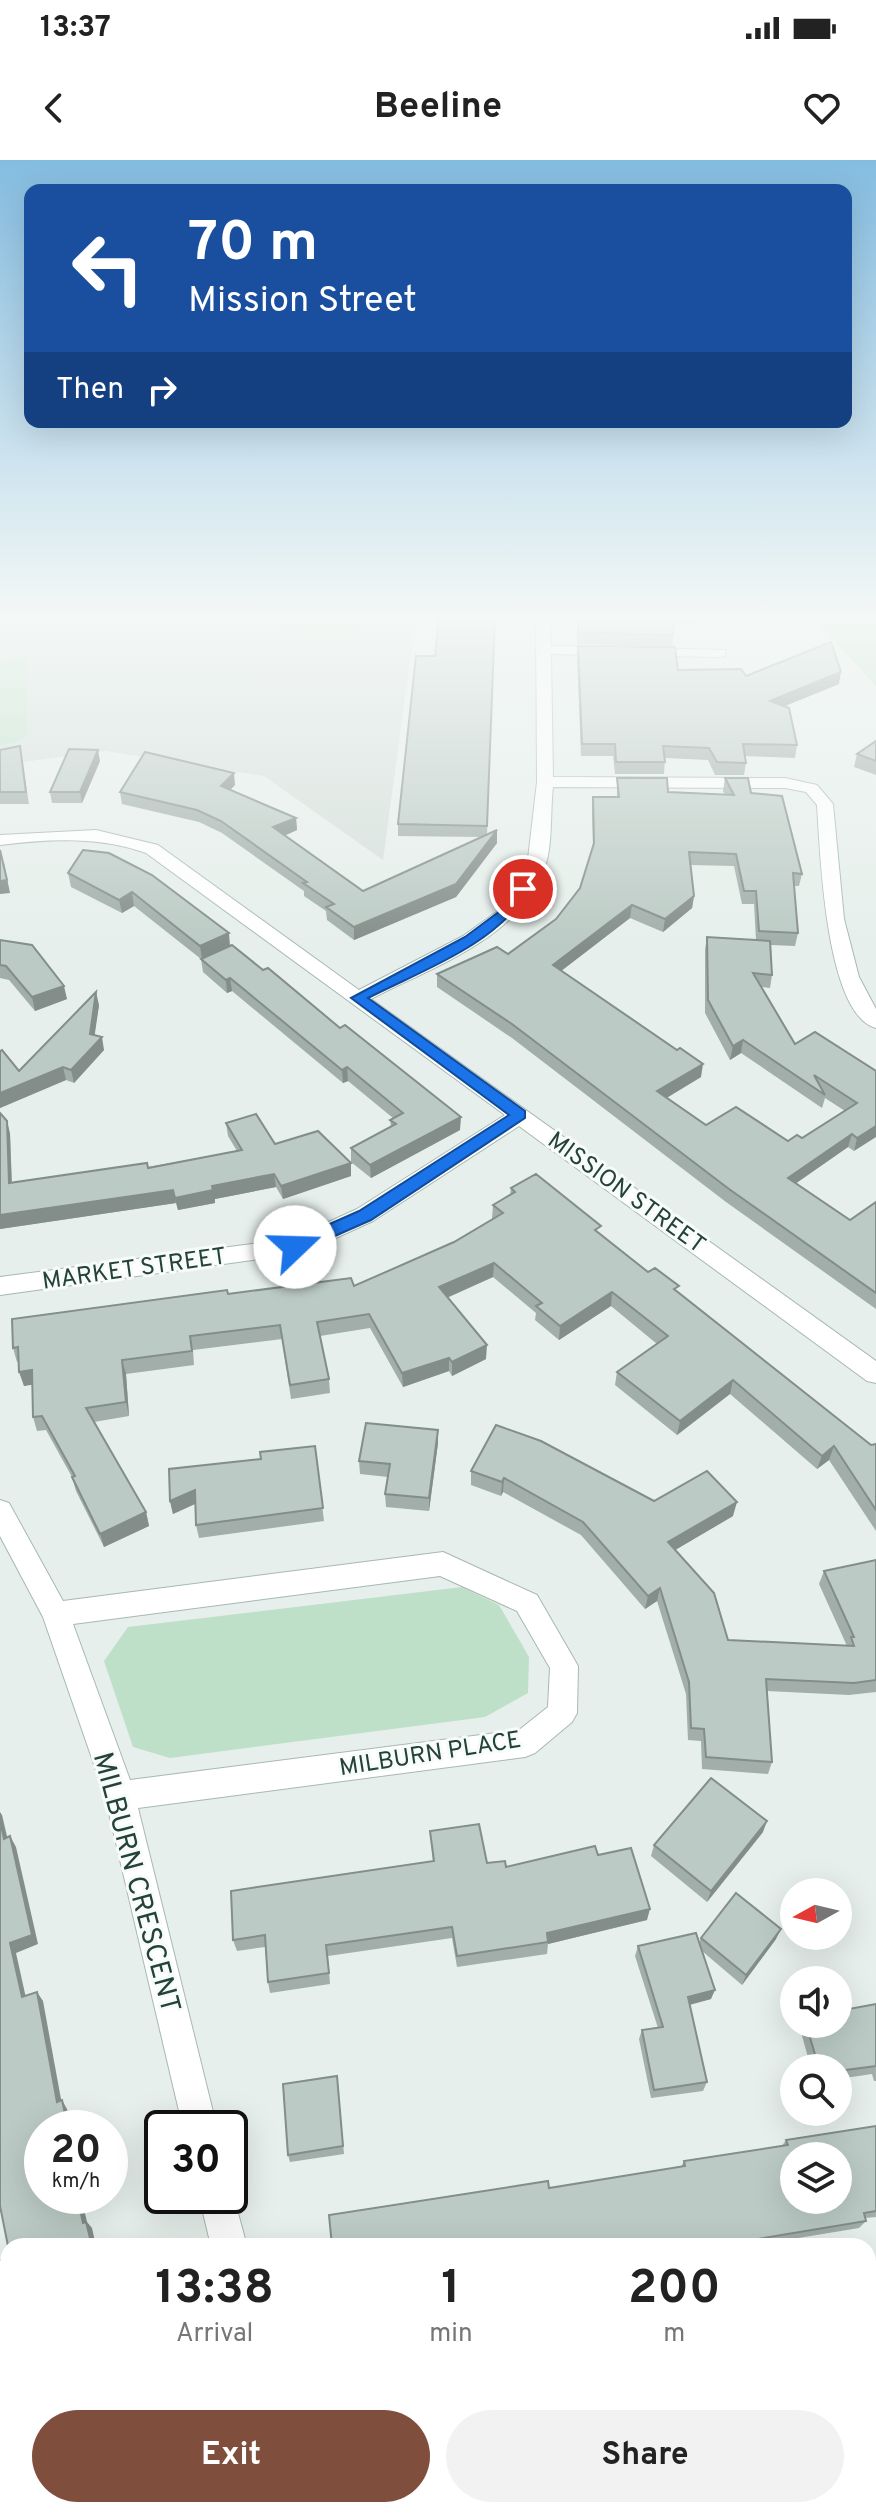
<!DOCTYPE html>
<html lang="en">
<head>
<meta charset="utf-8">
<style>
	:root { --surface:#fff; --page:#f2f2f2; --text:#222; --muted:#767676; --accent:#804e3d }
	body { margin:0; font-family:Overpass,sans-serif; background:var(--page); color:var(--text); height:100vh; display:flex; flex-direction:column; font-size:30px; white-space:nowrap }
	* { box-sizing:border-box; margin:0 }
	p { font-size:26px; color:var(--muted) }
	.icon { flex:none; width:44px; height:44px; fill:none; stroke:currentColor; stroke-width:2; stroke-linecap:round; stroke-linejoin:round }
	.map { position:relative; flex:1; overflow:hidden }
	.drawer { position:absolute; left:0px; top:2078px; width:876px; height:280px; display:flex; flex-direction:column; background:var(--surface); border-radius:24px 24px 0 0; box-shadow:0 8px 32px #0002 }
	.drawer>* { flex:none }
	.hud { position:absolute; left:24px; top:24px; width:828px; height:244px; border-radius:16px; box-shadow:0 8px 32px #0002; background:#1a4fa0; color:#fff; overflow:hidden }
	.needle { width:52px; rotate:262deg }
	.fabs { position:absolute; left:780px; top:1718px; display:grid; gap:16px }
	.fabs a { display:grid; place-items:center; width:72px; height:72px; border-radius:50%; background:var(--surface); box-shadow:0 8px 32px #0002; font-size:40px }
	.speed { position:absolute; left:24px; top:1950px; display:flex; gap:16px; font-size:40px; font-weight:700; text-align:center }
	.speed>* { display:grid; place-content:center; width:104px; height:104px; border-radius:50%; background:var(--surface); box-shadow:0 8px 32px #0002; line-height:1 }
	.speed small { font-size:20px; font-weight:400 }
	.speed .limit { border:4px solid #111; border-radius:12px; background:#fff; color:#111 }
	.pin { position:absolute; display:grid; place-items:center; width:68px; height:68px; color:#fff; margin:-34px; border:4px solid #fff; border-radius:50%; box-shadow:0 2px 8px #0007 }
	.me { position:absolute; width:88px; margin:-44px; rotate:69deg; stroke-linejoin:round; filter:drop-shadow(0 0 6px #0008) }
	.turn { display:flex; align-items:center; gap:28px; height:168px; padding:0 32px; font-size:36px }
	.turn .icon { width:104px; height:104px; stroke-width:2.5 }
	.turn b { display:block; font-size:56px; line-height:68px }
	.then { display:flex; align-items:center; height:76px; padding:0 32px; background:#0003; gap:16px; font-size:30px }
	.eta { display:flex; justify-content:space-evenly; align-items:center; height:136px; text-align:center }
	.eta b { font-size:48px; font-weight:700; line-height:56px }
	.button { display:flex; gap:16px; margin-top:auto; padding:16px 32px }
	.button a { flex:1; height:92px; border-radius:48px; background:var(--accent); color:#fff; font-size:32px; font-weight:700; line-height:92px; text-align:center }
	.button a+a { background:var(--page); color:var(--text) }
	.status { display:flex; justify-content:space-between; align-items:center; height:56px; padding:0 40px; background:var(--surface); direction:ltr }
	.status svg { height:22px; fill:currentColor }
	header { display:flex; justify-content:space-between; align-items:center; height:104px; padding:0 32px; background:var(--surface); font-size:36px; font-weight:700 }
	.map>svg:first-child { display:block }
	.built { fill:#d4dfda }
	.green { fill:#bfe0c8 }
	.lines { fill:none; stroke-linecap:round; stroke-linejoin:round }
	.minor-casing { stroke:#a8b8b2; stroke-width:2 }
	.minor { fill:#fff; fill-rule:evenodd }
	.wall { fill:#a1aea9; fill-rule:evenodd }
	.shaded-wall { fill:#838d89 }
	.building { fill:#bbcac4; stroke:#838d89; stroke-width:2; fill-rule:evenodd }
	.route { fill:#1a73e8; stroke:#114b97; stroke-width:2 }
	.labels { text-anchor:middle; stroke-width:6; stroke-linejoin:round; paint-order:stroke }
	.street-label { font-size:24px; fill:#24423a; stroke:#f7fbf9 }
	.near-street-label { font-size:28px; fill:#24423a; stroke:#f7fbf9 }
</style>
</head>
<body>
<div class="status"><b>13:37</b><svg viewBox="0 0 49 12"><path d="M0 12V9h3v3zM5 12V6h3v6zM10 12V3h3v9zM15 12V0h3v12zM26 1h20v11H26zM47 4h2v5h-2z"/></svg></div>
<header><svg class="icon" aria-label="back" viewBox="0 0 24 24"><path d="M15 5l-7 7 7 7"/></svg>Beeline<svg class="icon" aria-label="heart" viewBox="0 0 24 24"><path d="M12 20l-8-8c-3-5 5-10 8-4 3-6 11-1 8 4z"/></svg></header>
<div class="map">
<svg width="876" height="2358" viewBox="0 0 876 2358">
	<rect width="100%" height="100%" fill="#e6efeb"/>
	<polygon class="built" points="0,457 416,457 383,700 264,616 106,591 0,605"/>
	<g class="green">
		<polygon points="88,457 365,457 357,477"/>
		<polygon points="812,457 876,457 876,526"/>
		<polygon points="27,497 27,576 14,583 0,585 0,500"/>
		<polygon points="462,1427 499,1445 529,1497 528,1533 485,1557 170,1598 133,1587 104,1501 128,1467"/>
	</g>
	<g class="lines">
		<g class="minor-casing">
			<g id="minor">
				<path d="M536,457H550L551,486L725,490V496L720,497L551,494L553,617L785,618L817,625L833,644L844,759L859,817L876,849V868C825,855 820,689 817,645L806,632L785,628L553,627C550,651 553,684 545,707C521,778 432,807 371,839L876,1201V1223L867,1221L519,966L373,1061L303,1093L0,1135V1117L291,1079L357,1049L505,955L146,693C98,676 50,679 0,685V675L96,670L158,685L359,830L463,776L502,748L527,707L537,622Z"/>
				<path d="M0,1340L9,1343L63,1441L443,1392L537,1435L578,1506L577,1553L572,1562L535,1593L525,1597L138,1648L217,1968H183L105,1636L43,1457L0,1376ZM440,1416L517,1451L550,1508L548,1547L519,1570L130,1620L73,1464Z"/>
				<polygon points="230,2024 247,2086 211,2086 199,2036 230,2036"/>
				<polygon points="876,2161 876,2199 868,2201 868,2163"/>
			</g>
		</g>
		<use href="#minor" class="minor"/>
	</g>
	<g class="wall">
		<polygon points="495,457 487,675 497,683 456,737 354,780 327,760 326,751 304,736 304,731 222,673 199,662 122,644 120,632 235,625 230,630 296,658 297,670 284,676 363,731 481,677 398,676 398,664 435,496"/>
		<polygon points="577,457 761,457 760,462 700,460 700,464 675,463 672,486 577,484"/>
		<polygon points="578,486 678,510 839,524 784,546 797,585 795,598 745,596 746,603 744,615 715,615 708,600 665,598 664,614 615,614 613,596 581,596 577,497"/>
		<polygon points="876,581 876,615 854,607 857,594"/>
		<polygon points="20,586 29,644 0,644 0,590"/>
		<polygon points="100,601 82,643 52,643 50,632"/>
		<path d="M617,618L668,632L725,635L723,631L725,618L751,633L802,714L799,726H794L798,773L795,786L771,785L772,815L770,828L762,827L795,884L876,911L854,991L848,987L796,1023L850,1060L876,1042V1149L726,1042L512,878L437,827V814L508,794L556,759L580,728L593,687L592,649L593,637H617ZM691,705L734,706L742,744H754L756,780L707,777L705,790V853L730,900L741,893L822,948L825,938L845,951L802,978L788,981L706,965L666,938L701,917L561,811L630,758L663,772L692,748L694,736Z"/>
		<polygon points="83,690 230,786 460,970 371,1018 351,1002 351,988 391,967 390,960 393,958 348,921 343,923 232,831 227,833 203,812 201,799 134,746 122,753 71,727 68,713"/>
		<polygon points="0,780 67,839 35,851 9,820 0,818"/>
		<polygon points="99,845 94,875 104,890 74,923 66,920 0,948 0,891 19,911"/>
		<polygon points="7,961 10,974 12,1023 148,1007 237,991 228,976 226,963 351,1016 283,1039 276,1027 215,1039 215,1043 178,1050 176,1043 0,1069"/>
		<polygon points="511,1028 600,1074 648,1112 678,1132 871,1285 876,1284 876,1371 829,1300 817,1309 730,1234 677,1275 615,1225 617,1212 657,1184 611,1146 559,1180 535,1160 536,1153 493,1117 447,1138 486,1199 452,1216 449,1211 403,1227 370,1168 320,1176 329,1219 330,1233 291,1239 282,1179 193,1190 194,1205 126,1214 129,1256 94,1262 146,1352 149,1366 104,1387 76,1331 72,1317 46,1270 37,1271 33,1257 32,1224 24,1226 19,1201 17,1202 13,1188 228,1134 354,1126 454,1082 492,1059 493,1045 510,1035"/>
		<polygon points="438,1283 429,1351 386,1347 385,1334 388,1317 360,1314 359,1301"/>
		<polygon points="315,1286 324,1361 199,1378 196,1365 195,1344 173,1354 170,1341 261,1299"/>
		<polygon points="471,1311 733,1356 675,1390 728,1480 847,1486 819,1424 824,1411 876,1400 876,1532 849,1535 767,1531 772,1602 768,1614 702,1609 701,1581 688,1580 686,1534 657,1441 645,1449 581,1375 503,1332 501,1336 471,1325"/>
		<polygon points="430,1671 487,1703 506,1707 598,1695 647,1760 548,1784 547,1794 457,1807 452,1778 328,1796 330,1824 270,1833 268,1822 265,1787 237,1791 233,1780 433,1702"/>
		<polygon points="763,1672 707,1742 651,1696 654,1685"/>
		<polygon points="701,1778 776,1779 742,1825 702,1791 711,1839 690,1845 707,1922 703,1931 651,1938 639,1879 642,1870 658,1868 635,1796 638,1786 699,1783"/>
		<polygon points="876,1844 876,1921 874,1921 872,1914 838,1919 838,1908 811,1908 799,1865 800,1864 838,1864"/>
		<polygon points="337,1916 344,1994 290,2002 288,1995"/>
		<polygon points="876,1966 876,2057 865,2058 866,2061 859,2068 750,2086 332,2086 549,2028 681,2007 684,2001 782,1986 786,1980"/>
	</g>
	<g class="shaded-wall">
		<polygon points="841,512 839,524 768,553 770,541"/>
		<polygon points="98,590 100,601 82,643 80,632"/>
		<polygon points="234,613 235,625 222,638 221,626"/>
		<polygon points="296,658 297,670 274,680 273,667"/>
		<polygon points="497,670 497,683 456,737 354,780 354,767"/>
		<polygon points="4,703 10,733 0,734 0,721"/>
		<polygon points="132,732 134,746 122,753 119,740"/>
		<polygon points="694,736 692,748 663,772 665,759"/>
		<polygon points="632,745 630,758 552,818 553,805"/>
		<polygon points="229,773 230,786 202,799 200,786"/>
		<polygon points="230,818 232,831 227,833 226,820"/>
		<polygon points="64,826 67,839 35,851 32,837"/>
		<polygon points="96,832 99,845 93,887 90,874"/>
		<polygon points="102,877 104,890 74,923 71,910"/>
		<polygon points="743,880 741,893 730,900 733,886"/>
		<polygon points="703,904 701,917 655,945 657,931"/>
		<polygon points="63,907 66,920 0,948 0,933"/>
		<polygon points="347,907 348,921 343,923 342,910"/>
		<polygon points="461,957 460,970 371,1018 370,1005"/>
		<polygon points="7,961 10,974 12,1036 9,1023"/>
		<polygon points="876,966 876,977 854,991 857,978"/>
		<polygon points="852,974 848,987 785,1031 788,1018"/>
		<polygon points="351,1003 351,1016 283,1039 281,1026"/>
		<polygon points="274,1014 276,1027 215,1039 215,1043 178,1050 175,1038 212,1026"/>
		<polygon points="173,1030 176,1043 0,1069 0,1055"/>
		<polygon points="494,1103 493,1117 439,1141 439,1127"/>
		<polygon points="612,1132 611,1146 559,1180 560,1166"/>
		<polygon points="487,1185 486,1199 452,1216 452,1202"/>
		<polygon points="449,1198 449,1211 403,1227 402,1213"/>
		<polygon points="122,1200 126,1214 129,1256 126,1242"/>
		<polygon points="32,1210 37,1224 24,1226 19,1212"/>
		<polygon points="733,1220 730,1234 677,1275 680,1261"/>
		<polygon points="438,1270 438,1283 429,1351 429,1338"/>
		<polygon points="834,1286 829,1300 817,1309 822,1296"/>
		<polygon points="504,1318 503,1332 501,1336 502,1322"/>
		<polygon points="195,1330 197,1343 173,1354 170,1341"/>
		<polygon points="737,1342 733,1356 665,1396 668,1382"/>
		<polygon points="146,1352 149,1366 104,1387 100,1374"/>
		<polygon points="660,1428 657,1441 645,1449 648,1436"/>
		<polygon points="0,1652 2,1655 10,1689 4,1679 0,1661"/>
		<polygon points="767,1661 763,1672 707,1742 711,1731"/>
		<polygon points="10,1676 16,1687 38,1784 16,1793 28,1847 22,1837 10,1783"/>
		<polygon points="650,1749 647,1760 548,1784 547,1773"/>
		<polygon points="781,1769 776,1779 742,1825 746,1815"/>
		<polygon points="715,1830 711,1839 684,1846 688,1837"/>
		<polygon points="37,1832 43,1841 63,1950 57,1942"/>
		<polygon points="62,1940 67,1949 72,1968 68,1968"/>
		<polygon points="77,2036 81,2036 87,2062 92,2068 96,2086 92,2086 83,2063"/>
		<polygon points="7,2233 8,2240 0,2243 0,2236"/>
		<polygon points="91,2350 97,2350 97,2353 79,2358 65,2358"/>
	</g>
	<g class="building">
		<polygon points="439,457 495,457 487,666 398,664 416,496 435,496"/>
		<polygon points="578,457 674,457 675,462 672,462 673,475 578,472"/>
		<polygon points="831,482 841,512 770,541 789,548 797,585 743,584 746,603 717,602 709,588 663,586 665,602 616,602 615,584 582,584 578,486 675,487 678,510 741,509 746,516"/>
		<polygon points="876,581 876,601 857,594"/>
		<polygon points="20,586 26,632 0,632 0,590"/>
		<polygon points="69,589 98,590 80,632 50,632"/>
		<polygon points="145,592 234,613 221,626 296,658 273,667 363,731 497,670 456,724 354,767 326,747 334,744 303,723 307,722 221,661 197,650 120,632"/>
		<polygon points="617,618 667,618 668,632 734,635 725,618 748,618 751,633 782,636 802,714 793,713 798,773 759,771 756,731 744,731 736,694 689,692 694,736 665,759 632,745 553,805 677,890 680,888 703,904 657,931 706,965 736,947 788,981 797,975 802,978 857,943 814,915 825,935 743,880 733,886 708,840 707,777 770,781 772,815 753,813 795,884 815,872 876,911 876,966 857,978 852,974 788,1018 850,1060 876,1042 876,1133 729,1029 512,864 437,814 497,787 508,794 556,759 580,728 594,683 593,637 619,637"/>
		<polygon points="0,690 7,720 0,721"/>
		<polygon points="83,690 109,693 152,715 229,773 200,786 132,732 119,740 68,713"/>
		<polygon points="0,780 32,785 64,826 32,837 6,806 0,805"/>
		<polygon points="232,785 263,810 268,808 340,868 345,865 461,957 370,1005 351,988 396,964 390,960 403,953 347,907 342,910 230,818 226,820 201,799"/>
		<polygon points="96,832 90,874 102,877 71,910 63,907 0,933 0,891 2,890 19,911"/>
		<polygon points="0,953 7,961 9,1023 147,1003 148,1008 242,990 226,963 256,954 275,984 318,971 351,1003 281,1026 274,1014 212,1026 213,1030 175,1038 173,1030 0,1055"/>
		<polygon points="536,1014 601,1066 595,1070 648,1112 655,1108 679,1126 674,1129 871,1285 876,1284 876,1350 834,1286 822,1296 733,1220 680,1261 617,1212 668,1176 612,1132 560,1166 536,1146 542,1143 494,1103 439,1127 487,1185 452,1202 449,1198 402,1213 369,1154 317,1162 329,1219 290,1225 280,1165 190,1176 192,1191 122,1200 126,1242 86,1248 146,1352 100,1374 72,1317 75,1316 42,1256 33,1257 32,1210 19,1212 18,1187 13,1188 12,1159 227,1130 228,1134 351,1118 354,1126 454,1082 503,1053 493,1045 515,1032 511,1028"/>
		<polygon points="366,1263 438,1270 429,1338 385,1334 390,1304 359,1301"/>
		<polygon points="496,1265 541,1281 654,1341 707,1311 737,1342 668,1382 714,1433 728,1480 854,1486 851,1477 854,1477 824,1411 876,1400 876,1520 854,1523 766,1519 772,1602 706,1597 704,1569 691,1568 689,1522 660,1428 648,1436 583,1362 504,1318 502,1322 471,1311"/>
		<polygon points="315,1286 323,1348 196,1365 195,1330 170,1341 169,1309 261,1299 260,1292"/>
		<polygon points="711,1618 767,1661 711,1731 654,1685"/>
		<polygon points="0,1661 4,1679 10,1676 32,1775 10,1783 22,1837 37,1832 57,1942 62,1940 68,1968 42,1968 42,2036 77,2036 83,2063 86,2062 92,2086 8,2086 0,2046"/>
		<polygon points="479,1664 487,1703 505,1701 506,1707 595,1686 598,1695 631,1688 650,1749 547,1773 548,1782 457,1796 452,1767 326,1785 329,1813 268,1822 265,1775 233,1780 231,1731 434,1701 430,1671"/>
		<polygon points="736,1733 781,1769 746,1815 701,1778"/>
		<polygon points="696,1773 715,1830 688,1837 707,1922 654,1930 642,1870 663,1867 638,1786"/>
		<polygon points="876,1844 876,1906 838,1911 838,1908 819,1908 806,1864 838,1864 838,1851"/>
		<polygon points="337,1916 343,1986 288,1995 283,1924"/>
		<path d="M876,1966V2051L864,2053L866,2061L716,2086H332L329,2055L548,2021L549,2028L685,2006L684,2001L788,1985L786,1980ZM794,1996H838V2040H794Z"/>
		<polygon points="8,2096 8,2260 7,2233 0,2236 0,2100"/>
		<polygon points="8,2334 8,2350 91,2350 65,2358 0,2358 0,2339"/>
	</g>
	<linearGradient id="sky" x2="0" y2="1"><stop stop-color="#84bce0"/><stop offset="0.58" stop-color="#f4f8f6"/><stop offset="1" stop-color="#f4f8f6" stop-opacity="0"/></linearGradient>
	<rect width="876" height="788" fill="url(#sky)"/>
	<path class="route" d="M523,725L530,729C496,785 425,809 368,838L525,951V958L371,1060L301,1091H289V1082L359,1051L509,955L351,838L465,777L504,748L518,726Z"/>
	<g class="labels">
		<g class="street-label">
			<text transform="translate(627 1032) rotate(36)" y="8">MISSION STREET</text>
			<text transform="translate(134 1108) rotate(-8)" y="8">MARKET STREET</text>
			<text transform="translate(430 1593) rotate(-9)" y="8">MILBURN PLACE</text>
		</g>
		<g class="near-street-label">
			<text transform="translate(138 1722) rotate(75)" y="10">MILBURN CRESCENT</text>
		</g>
	</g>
</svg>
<div class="fabs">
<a><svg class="needle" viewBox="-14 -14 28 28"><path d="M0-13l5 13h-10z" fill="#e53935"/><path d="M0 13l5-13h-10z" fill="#767676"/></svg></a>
<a><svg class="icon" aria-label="sound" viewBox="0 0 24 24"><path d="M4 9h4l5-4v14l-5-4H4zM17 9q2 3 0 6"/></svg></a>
<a><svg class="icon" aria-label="search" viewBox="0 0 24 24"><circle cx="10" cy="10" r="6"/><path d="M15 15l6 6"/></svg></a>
<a><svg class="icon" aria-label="layers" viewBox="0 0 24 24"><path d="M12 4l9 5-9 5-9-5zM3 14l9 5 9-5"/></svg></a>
</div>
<div class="speed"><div>20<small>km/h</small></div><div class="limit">30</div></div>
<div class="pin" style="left:523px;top:729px;background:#d93025"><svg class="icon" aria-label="arrive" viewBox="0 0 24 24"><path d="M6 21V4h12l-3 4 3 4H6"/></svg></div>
<svg class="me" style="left:295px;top:1087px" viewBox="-20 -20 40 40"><circle r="19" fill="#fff"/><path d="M0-13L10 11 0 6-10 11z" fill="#1a73e8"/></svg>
<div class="hud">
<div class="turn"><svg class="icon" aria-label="left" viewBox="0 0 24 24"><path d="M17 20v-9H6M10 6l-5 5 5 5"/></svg><div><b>70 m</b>Mission Street</div></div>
<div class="then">Then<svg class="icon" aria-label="right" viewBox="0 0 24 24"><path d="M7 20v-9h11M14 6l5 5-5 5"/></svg></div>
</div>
<section class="drawer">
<div class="eta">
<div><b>13:38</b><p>Arrival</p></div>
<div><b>1</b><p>min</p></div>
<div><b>200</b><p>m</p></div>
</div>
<div class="button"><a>Exit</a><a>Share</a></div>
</section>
</div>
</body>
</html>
